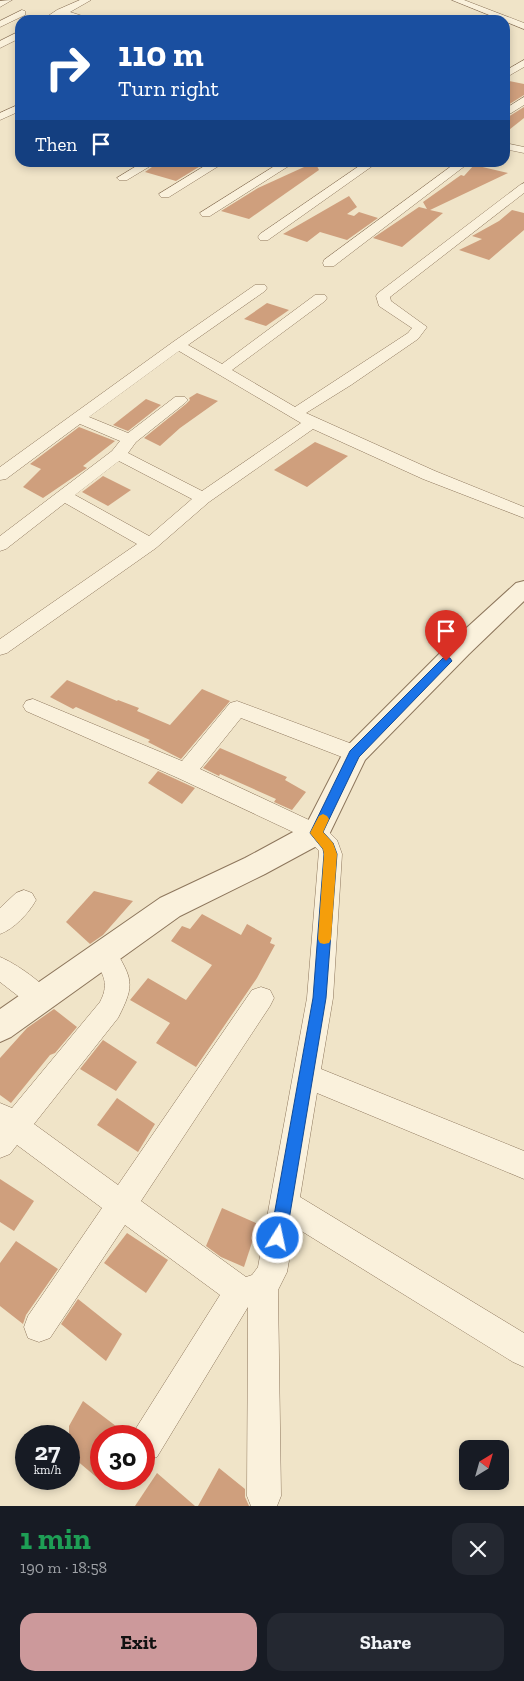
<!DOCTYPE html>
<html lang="en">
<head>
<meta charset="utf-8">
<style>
	:root { --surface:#171b24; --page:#242831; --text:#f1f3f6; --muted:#9ea1a6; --accent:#cc999b }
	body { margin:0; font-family:"Zilla Slab",serif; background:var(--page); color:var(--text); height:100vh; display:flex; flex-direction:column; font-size:19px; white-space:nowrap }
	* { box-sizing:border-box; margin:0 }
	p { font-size:16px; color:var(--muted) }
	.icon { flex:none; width:28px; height:28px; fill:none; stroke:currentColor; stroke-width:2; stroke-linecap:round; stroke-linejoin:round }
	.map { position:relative; height:1506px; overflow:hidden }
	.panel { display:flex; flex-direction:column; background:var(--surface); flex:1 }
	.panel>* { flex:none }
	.guide { position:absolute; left:15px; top:15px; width:495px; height:152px; border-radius:15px; box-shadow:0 2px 8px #0003; background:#1a4fa0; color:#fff; overflow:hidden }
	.needle { width:32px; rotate:37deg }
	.buttons { position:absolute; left:459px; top:1440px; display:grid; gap:10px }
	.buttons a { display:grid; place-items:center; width:50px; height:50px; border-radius:10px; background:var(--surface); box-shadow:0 2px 8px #0003; font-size:25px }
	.speed { position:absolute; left:15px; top:1425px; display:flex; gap:10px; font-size:25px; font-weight:700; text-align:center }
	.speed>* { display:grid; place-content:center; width:65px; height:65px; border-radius:50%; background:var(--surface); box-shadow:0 2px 8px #0003; line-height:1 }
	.speed small { font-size:12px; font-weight:400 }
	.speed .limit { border:8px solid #d22; background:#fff; color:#111 }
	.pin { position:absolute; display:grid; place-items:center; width:42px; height:42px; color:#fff; margin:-51px -21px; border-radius:50% 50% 50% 0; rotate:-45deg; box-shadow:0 0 5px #0007 }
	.pin .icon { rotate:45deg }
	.me { position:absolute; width:55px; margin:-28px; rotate:10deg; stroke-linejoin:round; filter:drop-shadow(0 0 4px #0008) }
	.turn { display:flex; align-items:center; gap:18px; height:105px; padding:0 20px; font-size:22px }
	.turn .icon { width:65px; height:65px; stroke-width:2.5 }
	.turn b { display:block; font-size:35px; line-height:42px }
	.then { display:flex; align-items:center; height:48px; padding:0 20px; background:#0003; gap:10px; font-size:19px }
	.round { display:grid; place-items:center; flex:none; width:52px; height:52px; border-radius:15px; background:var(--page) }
	.overview { display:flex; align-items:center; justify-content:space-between; height:85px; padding:0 20px }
	h1 { font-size:30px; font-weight:700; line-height:38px; color:#1e9e55 }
	.action { display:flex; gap:10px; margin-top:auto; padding:10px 20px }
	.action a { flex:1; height:58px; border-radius:15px; background:var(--accent); color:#111; font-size:20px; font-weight:700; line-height:58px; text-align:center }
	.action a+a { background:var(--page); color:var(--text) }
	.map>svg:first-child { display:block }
	.building { fill:#cf9f7d }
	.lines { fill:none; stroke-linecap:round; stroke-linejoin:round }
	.minor-casing { stroke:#8d765c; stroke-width:1 }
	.tertiary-casing { stroke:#8d765c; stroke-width:2 }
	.minor { fill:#faf1dc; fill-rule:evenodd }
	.tertiary { fill:#faf1dc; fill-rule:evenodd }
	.route { fill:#1a73e8; stroke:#114b97 }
	.slow { fill:#f59e0b }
</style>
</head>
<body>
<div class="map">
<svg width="524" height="1506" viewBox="0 0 524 1506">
	<rect width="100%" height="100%" fill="#f0e4c8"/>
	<g class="building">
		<polygon points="505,80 524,84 524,95 505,107"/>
		<polygon points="524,107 524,118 505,133 505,119"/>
		<polygon points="159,162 207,162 176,181 145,172"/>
		<polygon points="315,162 319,170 249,219 221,211 258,188"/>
		<polygon points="474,165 508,173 430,210 443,213 402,247 373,238 419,207 427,209 423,202 461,175 464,176"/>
		<polygon points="349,196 357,207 347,214 354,216 359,212 378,218 347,240 320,232 307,242 283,234"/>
		<polygon points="512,210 524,213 524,230 489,260 459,250 482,239 472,236 499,221"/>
		<polygon points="267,303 289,310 266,326 244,319"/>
		<polygon points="197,393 218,401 180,428 160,446 144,438 186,404 190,400 189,398"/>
		<polygon points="146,399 161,405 128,431 113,425"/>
		<polygon points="79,427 115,441 83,466 87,468 43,498 23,487 41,469 30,464"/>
		<polygon points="315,442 348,456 307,487 274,470"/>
		<polygon points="103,476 131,490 108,506 82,492"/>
		<polygon points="67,680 117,701 118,700 139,708 137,711 170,725 202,689 230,701 181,759 148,742 150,740 76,707 73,709 50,697"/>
		<polygon points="220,748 287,777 285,780 306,792 292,810 274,802 276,799 220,774 219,776 203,768"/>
		<polygon points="158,771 195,788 182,804 148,783"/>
		<polygon points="94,891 133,901 103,935 90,944 66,922"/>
		<polygon points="202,914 241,935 247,924 272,938 270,943 275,945 257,978 196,1067 156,1043 170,1023 130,1000 148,978 186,1000 212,965 171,941 182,926 190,929"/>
		<polygon points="54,1009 77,1027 55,1053 50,1055 11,1103 0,1095 0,1058 27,1028"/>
		<polygon points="103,1040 137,1062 116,1091 80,1069"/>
		<polygon points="117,1098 155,1124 138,1152 97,1125"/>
		<polygon points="0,1179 34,1201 14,1231 0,1222"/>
		<polygon points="222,1208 258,1224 244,1267 221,1257 206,1246"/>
		<polygon points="127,1233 168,1260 146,1293 104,1263"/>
		<polygon points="16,1241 58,1269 26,1315 23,1324 0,1306 0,1263"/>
		<polygon points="78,1299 122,1334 106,1361 61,1324"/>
		<polygon points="83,1401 129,1436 101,1436 101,1481 69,1454 69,1426"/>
		<polygon points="219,1468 245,1489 245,1497 249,1506 198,1506"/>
		<polygon points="157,1473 195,1506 135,1506"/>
	</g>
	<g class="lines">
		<g class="minor-casing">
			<g id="minor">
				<polygon points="12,0 0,7 0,1"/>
				<polygon points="80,0 91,0 70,12 95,20 81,20 63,15 53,20 42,20 57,10"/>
				<polygon points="452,0 464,0 524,23 524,29"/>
				<polygon points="22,10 25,11 25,15 0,27 0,21"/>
				<polygon points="20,31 20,38 0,48 0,41"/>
				<polygon points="524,60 524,67 505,78 505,71"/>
				<polygon points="524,97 524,105 505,117 505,109"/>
				<polygon points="20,104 20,111 0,120 0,113"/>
				<polygon points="505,143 524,147 524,153 505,149"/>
				<polygon points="143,162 157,162 127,180 119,180 117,178"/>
				<polygon points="211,162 225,162 169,197 161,197 159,194"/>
				<polygon points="281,162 295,162 210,216 202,216 200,213"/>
				<polygon points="365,162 378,162 268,240 260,240 258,237 260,234"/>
				<polygon points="457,162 470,162 334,266 324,266 323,263 324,260"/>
				<path d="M524,183V193L390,297L391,301L427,327L418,339L351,385L306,413L435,471L524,507V518L423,479L313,429L209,502L156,548L7,653L0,655V639L137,544L65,503L6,549L0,551V536L112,451L120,441L80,424L6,479L0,480V467L173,342L255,285H265L267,288L265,291L188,345L222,364L315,295H325L327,298L325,301L232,370L295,407L408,333L412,328L379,306L376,296L378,293L520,185ZM179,351L301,423L202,491L128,453L136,442L185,403L188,400L185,397H175L128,433L89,417ZM119,461L192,499L149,536L75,495Z"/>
				<path d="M33,699L182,761L230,703L237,701L363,748L366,754L363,760L355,762L241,718L200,769L324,827L337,840L342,854L333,998L321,1069L524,1151V1179L317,1093L300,1197L524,1333V1367L513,1362L295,1227L287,1272L278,1290L281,1496L277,1506H251L247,1496L248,1307L157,1457L145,1461L144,1436H132L133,1433L220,1295L125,1225L50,1338L39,1342L28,1338L24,1327L28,1316L102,1208L17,1145L10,1154L0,1158V1103L12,1108L100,1002C111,981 101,973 92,954L95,946L104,943L113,946C132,979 136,983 118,1018L34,1124L118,1185L252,990L261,987L270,990L274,998L270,1006L141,1201L246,1277L252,1275L258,1267L307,998L319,851L308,839L178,778L26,711L23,706L26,701Z"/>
				<path d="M24,890L32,893L36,900C29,913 14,929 0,934V908L16,893Z"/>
				<path d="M0,957C15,963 46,984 53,998L49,1006L40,1009L31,1006L0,982Z"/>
			</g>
		</g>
		<g class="tertiary-casing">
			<polygon id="tertiary" points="524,581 524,601 469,654 365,760 326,841 265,874 180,916 11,1037 0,1042 0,1009 160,898 245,858 306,825 346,747 451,642 516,583"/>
		</g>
		<use href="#minor" class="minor"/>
		<use href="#tertiary" class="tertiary"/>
	</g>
	<polygon class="route" points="446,657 450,658 452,661 450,663 359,757 323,832 333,843 337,854 326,998 286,1238 283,1243 278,1246 272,1243 270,1238 313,998 324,854 323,849 310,833 350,751 443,658"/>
	<polygon class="slow" points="323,814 327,816 329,819 323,832 333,843 337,854 331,939 329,943 324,944 320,943 318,939 324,854 323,849 310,833 319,816"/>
</svg>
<div class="buttons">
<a><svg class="needle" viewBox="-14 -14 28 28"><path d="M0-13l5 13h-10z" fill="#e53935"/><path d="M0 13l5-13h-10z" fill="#9ea1a6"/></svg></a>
</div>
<div class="speed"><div>27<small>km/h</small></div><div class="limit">30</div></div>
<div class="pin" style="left:446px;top:661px;background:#d93025"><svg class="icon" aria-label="arrive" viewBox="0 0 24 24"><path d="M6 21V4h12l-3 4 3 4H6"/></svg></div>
<svg class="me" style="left:278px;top:1238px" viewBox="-20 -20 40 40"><circle r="17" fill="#1a73e8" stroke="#fff" stroke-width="3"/><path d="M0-11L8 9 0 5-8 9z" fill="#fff"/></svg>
<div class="guide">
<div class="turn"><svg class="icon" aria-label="right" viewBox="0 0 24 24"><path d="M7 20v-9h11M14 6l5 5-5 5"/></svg><div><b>110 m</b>Turn right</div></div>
<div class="then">Then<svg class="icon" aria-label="arrive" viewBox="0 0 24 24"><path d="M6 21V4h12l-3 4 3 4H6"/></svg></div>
</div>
</div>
<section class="panel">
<div class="overview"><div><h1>1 min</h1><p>190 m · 18:58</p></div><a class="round"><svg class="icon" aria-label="close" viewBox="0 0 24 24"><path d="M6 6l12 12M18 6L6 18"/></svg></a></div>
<div class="action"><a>Exit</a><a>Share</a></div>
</section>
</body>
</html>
